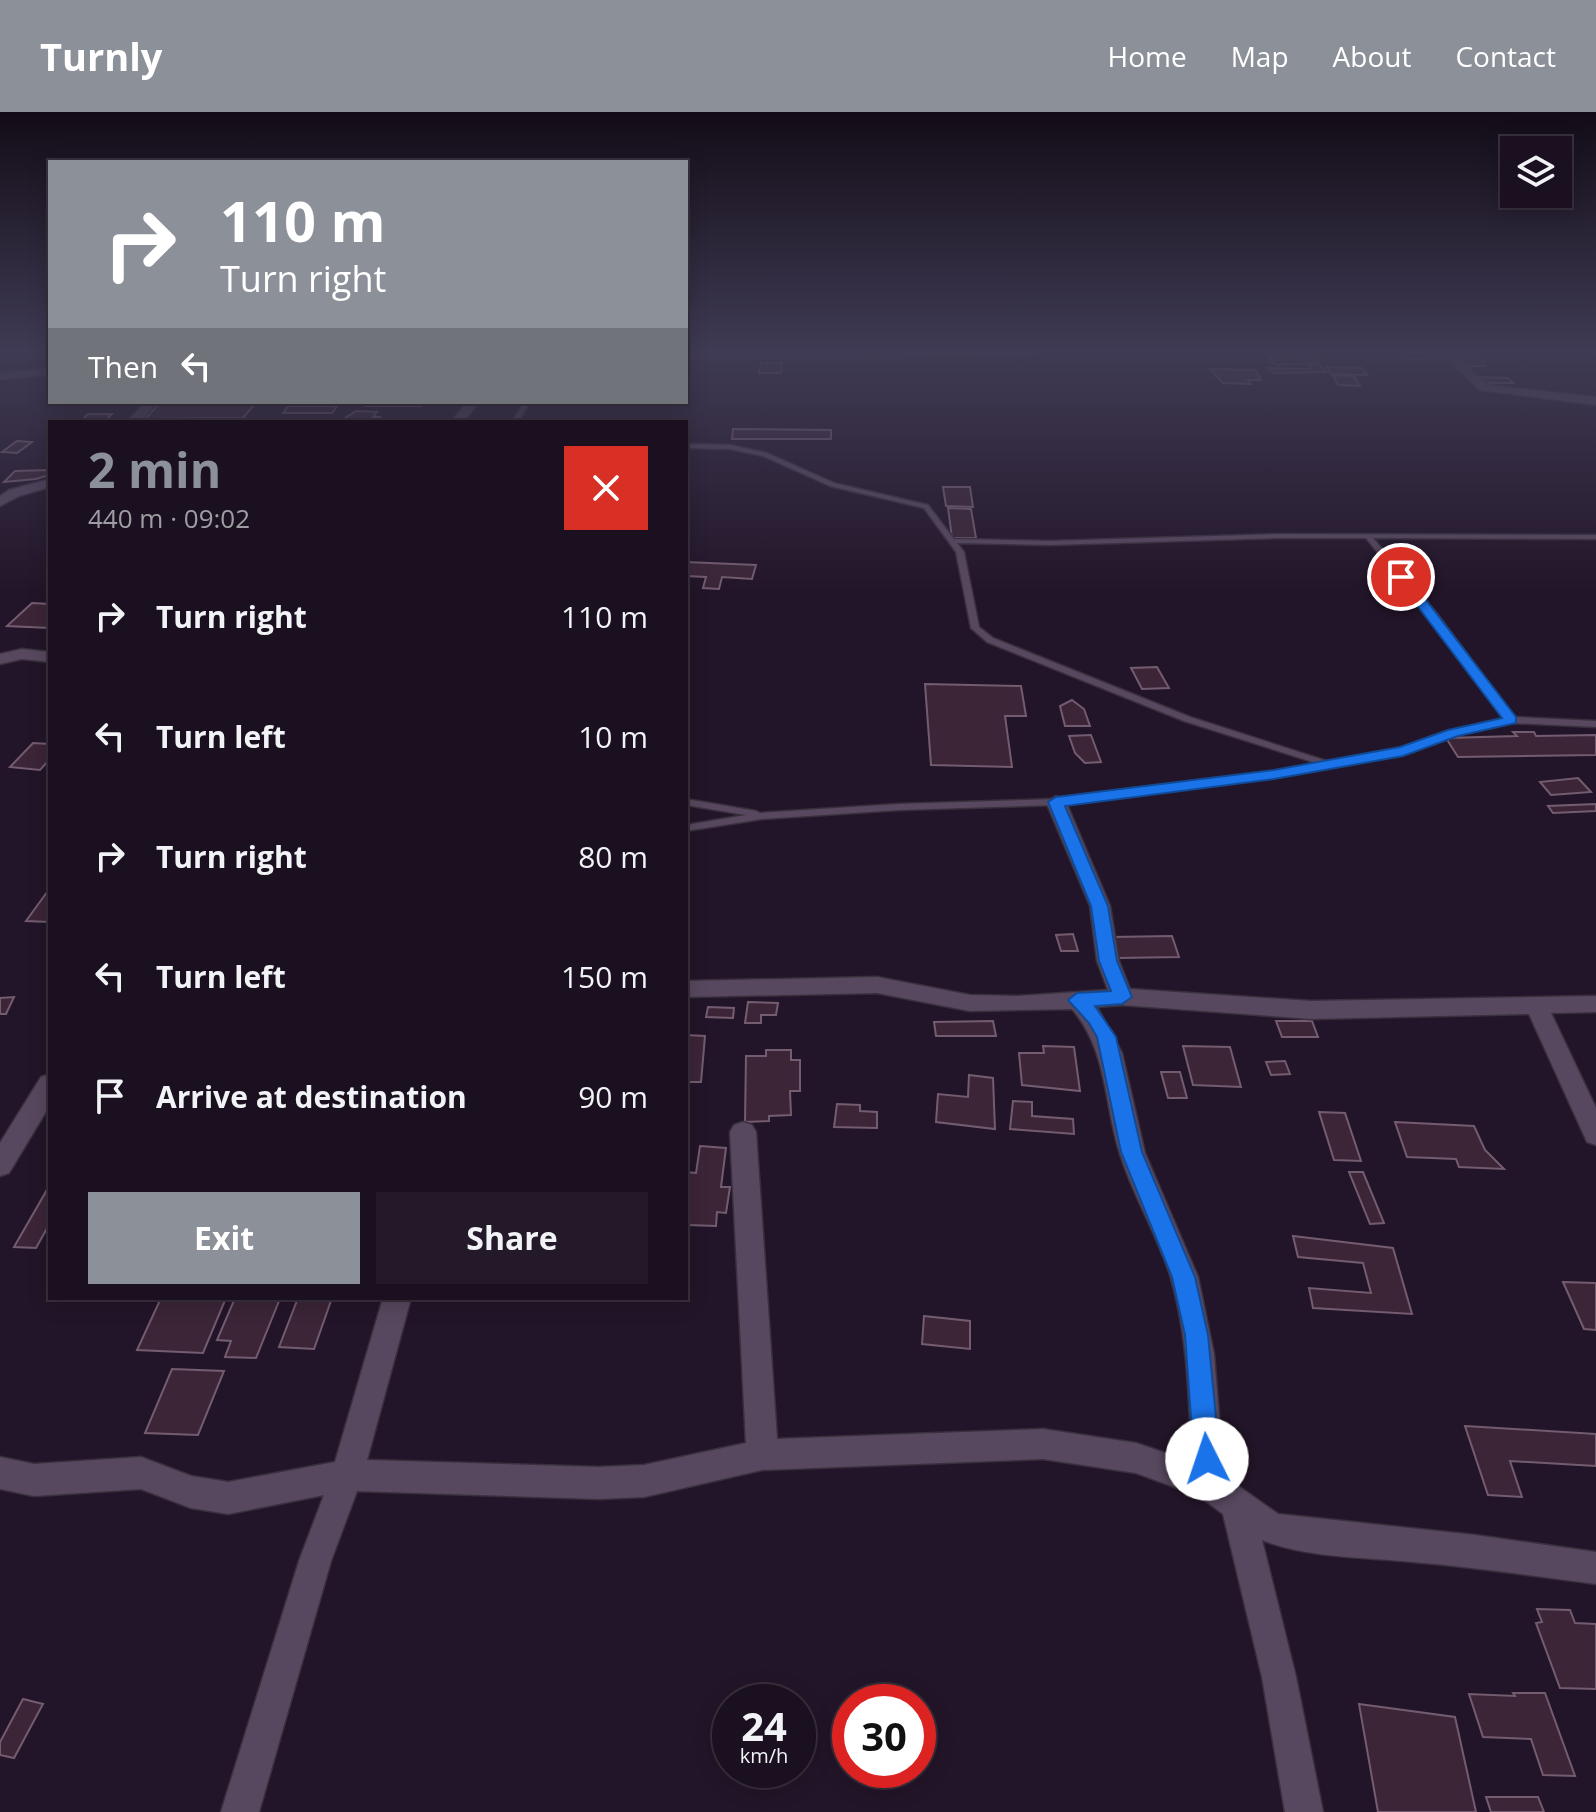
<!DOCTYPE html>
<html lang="en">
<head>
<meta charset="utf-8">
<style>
	:root { --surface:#1a101f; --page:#231928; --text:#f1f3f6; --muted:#9f9da4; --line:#38303d; --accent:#8c9099 }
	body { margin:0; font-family:"Open Sans",sans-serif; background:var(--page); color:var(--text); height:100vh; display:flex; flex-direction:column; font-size:30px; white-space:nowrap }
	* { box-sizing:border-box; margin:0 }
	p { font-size:26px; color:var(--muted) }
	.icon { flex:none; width:44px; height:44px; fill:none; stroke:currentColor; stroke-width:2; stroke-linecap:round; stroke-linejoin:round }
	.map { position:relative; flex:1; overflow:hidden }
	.panel { position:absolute; left:48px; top:308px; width:640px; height:880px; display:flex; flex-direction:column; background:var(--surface); border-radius:0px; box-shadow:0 4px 20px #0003,0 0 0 2px var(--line) }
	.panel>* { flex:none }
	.banner { position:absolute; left:48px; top:48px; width:640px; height:244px; border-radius:0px; box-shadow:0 4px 20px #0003,0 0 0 2px var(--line); background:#8c9099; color:#fff; overflow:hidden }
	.tools { position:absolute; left:1500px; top:24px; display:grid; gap:16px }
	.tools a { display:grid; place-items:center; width:72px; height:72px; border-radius:0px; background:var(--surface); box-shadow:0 4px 20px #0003,0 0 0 2px var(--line); font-size:40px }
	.speed { position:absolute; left:712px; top:1572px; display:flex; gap:16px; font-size:40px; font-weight:700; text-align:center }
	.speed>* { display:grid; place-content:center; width:104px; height:104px; border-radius:50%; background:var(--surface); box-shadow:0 4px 20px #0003,0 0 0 2px var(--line); line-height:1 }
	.speed small { font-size:20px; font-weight:400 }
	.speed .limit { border:12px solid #d22; background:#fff; color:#111 }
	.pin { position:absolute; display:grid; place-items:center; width:68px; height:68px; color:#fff; margin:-34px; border:4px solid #fff; border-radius:50%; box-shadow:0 2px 8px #0007 }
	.me { position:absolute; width:88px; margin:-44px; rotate:356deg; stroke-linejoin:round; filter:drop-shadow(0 0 6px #0008) }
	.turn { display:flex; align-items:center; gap:28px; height:168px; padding:0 40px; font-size:36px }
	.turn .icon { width:104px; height:104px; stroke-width:2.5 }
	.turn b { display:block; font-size:56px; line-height:68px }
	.then { display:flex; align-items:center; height:76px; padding:0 40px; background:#0003; gap:16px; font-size:30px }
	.round { display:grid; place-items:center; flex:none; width:84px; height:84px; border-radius:0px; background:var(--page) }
	.headline { display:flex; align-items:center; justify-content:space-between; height:136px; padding:0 40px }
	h1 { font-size:48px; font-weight:700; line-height:60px; color:var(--accent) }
	.primary-button { display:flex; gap:16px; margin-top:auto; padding:16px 40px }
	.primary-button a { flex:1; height:92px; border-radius:0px; background:var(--accent); color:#fff; font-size:32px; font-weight:700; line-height:92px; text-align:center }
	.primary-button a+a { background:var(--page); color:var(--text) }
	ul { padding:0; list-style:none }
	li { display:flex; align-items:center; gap:24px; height:120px; padding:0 40px }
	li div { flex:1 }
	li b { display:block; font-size:30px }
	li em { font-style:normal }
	header { display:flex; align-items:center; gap:48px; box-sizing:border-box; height:112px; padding:0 40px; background:var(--accent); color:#fff }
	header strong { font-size:38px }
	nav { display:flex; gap:44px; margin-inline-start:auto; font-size:28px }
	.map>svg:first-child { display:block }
	.building { fill:#3b2537; stroke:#735c6f; stroke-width:2 }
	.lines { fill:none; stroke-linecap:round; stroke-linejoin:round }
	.lane-casing { stroke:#39303e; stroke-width:3 }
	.street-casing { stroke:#39303e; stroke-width:3 }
	.lane { fill:#58485f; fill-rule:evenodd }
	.street { fill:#58485f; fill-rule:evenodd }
	.route { fill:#1a73e8; stroke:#114b97; stroke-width:2 }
</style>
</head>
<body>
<header>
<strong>Turnly</strong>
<nav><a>Home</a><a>Map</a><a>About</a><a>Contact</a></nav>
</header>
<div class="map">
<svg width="1596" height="1700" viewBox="0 0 1596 1700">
	<rect width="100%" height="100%" fill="#231529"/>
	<g class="building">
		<polygon points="1403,241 1433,241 1438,248 1408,247"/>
		<polygon points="1459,241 1476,242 1485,254 1468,254"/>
		<polygon points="1274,243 1311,245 1317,251 1276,253 1269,246 1276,245"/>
		<polygon points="761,251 782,251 781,261 759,261"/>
		<polygon points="1309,252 1319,252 1327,260 1274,261 1268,256 1310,257"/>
		<polygon points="1327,255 1362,256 1367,263 1331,262"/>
		<polygon points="1210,257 1255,258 1261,268 1248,268 1251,272 1223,271"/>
		<polygon points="1333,263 1354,264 1360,274 1338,273"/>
		<polygon points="1476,265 1508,266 1513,271 1481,271"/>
		<polygon points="369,290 423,290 421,294 366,294"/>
		<polygon points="158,293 254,293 243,306 145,307"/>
		<polygon points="288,294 337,294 332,301 283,301"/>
		<polygon points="356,299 377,300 373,305 380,305 376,310 339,310"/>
		<polygon points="88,302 112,302 105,309 80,310"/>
		<polygon points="733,317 831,318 831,327 732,327"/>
		<polygon points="17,329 32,330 17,341 2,340"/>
		<polygon points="50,358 46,364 36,367 4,370 15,359"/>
		<polygon points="943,375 970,375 973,395 946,394"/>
		<polygon points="948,396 971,397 976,426 952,426"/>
		<polygon points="686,450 756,453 752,467 722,465 719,477 703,476 706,465 686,464"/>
		<polygon points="32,491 50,492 50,516 7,514"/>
		<polygon points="1157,555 1169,576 1142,577 1131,556"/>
		<polygon points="925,572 1021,574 1026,604 1005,604 1012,655 931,653"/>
		<polygon points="1072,588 1084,597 1090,614 1065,614 1060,594"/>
		<polygon points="1513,620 1534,620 1536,624 1596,623 1596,643 1458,645 1446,626 1517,624"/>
		<polygon points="1091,623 1101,650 1085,651 1075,641 1069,624"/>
		<polygon points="33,631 50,632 50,647 40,658 10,655"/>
		<polygon points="1578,666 1591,680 1551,683 1540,670"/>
		<polygon points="1596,692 1596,699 1553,701 1548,694"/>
		<polygon points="50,776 50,810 26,809"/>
		<polygon points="1073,822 1078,839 1061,839 1056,823"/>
		<polygon points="1172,824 1179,845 1117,846 1111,825"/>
		<polygon points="14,885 6,902 0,902 0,886"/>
		<polygon points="748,890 778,891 776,903 761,903 761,911 745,911"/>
		<polygon points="708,895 734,896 733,906 706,905"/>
		<polygon points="993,909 996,924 936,924 934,910"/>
		<polygon points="1276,909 1312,909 1318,925 1282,925"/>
		<polygon points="686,923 705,924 701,970 686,970"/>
		<polygon points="1043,934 1074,935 1080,979 1022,973 1019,941 1044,941"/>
		<polygon points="1183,934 1230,935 1241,975 1193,973"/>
		<polygon points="766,938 791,938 791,948 800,948 800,979 790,979 791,1003 769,1004 769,1009 745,1010 746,944 766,944"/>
		<polygon points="1285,949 1290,962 1271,963 1266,950"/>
		<polygon points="1161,960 1180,960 1187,986 1168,986"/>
		<polygon points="969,963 993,966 995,1017 936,1010 938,982 968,985"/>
		<polygon points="1013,989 1032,990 1032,1004 1073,1007 1074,1022 1010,1017"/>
		<polygon points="837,992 860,993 860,999 877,1000 877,1016 834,1015"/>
		<polygon points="1319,1000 1345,1001 1361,1049 1334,1048"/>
		<polygon points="1395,1010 1474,1014 1485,1038 1504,1057 1459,1055 1456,1047 1407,1045"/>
		<polygon points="700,1034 726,1036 721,1075 730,1075 726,1101 717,1100 716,1114 688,1113 689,1108 686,1108 686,1060 696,1061"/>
		<polygon points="1349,1060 1363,1060 1384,1111 1370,1112"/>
		<polygon points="48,1076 50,1111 36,1136 14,1135"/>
		<polygon points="1293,1124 1393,1136 1412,1202 1313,1196 1309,1176 1371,1181 1363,1151 1298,1145"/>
		<polygon points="1563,1170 1596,1171 1596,1218 1584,1217"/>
		<polygon points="161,1186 226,1186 203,1241 137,1238"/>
		<polygon points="235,1186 279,1189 256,1246 225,1245 231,1229 217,1228"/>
		<polygon points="298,1186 332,1186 314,1237 279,1235"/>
		<polygon points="924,1204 970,1209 970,1237 922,1232"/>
		<polygon points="172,1257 224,1259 198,1323 145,1321"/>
		<polygon points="1465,1314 1596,1322 1596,1354 1510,1349 1522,1385 1488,1383"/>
		<polygon points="1537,1497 1570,1498 1575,1511 1596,1512 1596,1577 1560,1576 1536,1511 1542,1510"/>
		<polygon points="1513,1581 1545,1581 1575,1664 1543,1663 1531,1627 1483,1625 1469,1582 1515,1584"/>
		<polygon points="23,1587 43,1592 14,1646 0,1643 0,1630"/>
		<polygon points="1359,1592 1455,1605 1476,1700 1378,1700"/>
		<polygon points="1486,1685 1538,1685 1544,1700 1491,1700"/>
	</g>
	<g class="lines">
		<g class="lane-casing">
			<g id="lane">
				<polygon points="524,290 530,290 518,310 512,310"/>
				<path d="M686,332L730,333L767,341L834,371L928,393L954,427L1049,429L1277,422L1596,423V427L1373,426L1437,502L1514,605L1596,609V615L1511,611L1457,623L1403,642L1274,666L1056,693L899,698L762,707L686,719V713L746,703L686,693V687L756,699L760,701L899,692L1056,687L1274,660L1319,652L1184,609L987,530L971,516L956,440L924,396L830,374L763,344L730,337L686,336ZM1277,426H1366L1431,506L1505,607L1451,619L1401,637L1330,650L1190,605L993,526L979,515L964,440L957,431L1049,433Z"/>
			</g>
		</g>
		<g class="street-casing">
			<g id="street">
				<polygon points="686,241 1036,241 1031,244 686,246"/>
				<polygon points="1442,241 1454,241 1487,273 1596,285 1596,293 1480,278"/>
				<polygon points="50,257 50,263 0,267 0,261"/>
				<polygon points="145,290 158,290 140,310 127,310"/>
				<polygon points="467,290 479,290 463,310 451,310"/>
				<polygon points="50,367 50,375 19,384 0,394 0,384 9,378"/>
				<polygon points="22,537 50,540 50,550 22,547 0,552 0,542"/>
				<path d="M1056,684L1066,690L1110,794L1119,849L1130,877L1311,889L1596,884V900L1551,901L1596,996V1033L1587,1030L1529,902L1311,907L1122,893L1097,895L1122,941L1145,1041L1198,1165L1214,1242L1224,1364L1278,1402L1475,1423L1596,1440V1472C1535,1464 1474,1455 1413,1450C1364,1445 1308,1446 1262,1428L1296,1565L1323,1700H1285L1262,1565L1223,1402L1199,1384L1136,1361L1043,1347L762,1358L644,1385L599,1387L357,1379L331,1449L259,1700H221L299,1449L324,1383L228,1402L191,1396L141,1377L34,1384L0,1377V1345L34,1352L141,1345L191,1364L228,1370L335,1350L383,1186H411L367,1348L599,1355L644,1353L746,1331L730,1020L734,1013L743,1010L752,1013L756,1020L777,1327L1043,1317L1136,1331L1192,1350C1189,1288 1188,1223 1170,1163C1156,1120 1132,1082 1119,1039C1104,989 1107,938 1072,897L970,899L877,881L686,885V869L877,865L970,883L1018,884L1108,878L1097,849L1090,794L1046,690Z"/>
				<polygon points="50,962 50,993 9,1061 0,1064 0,1031 41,965"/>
			</g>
		</g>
		<use href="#lane" class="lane"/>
		<use href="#street" class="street"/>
	</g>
	<linearGradient id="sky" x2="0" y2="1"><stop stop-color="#130c17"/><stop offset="0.5" stop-color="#3f3b54"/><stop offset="1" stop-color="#3f3b54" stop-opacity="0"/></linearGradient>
	<rect width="1596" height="479" fill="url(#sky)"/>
	<polygon class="route" points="1397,462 1406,462 1516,605 1516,611 1458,624 1403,644 1274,667 1065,694 1108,794 1117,849 1132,885 1122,892 1095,894 1116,925 1142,1040 1195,1165 1208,1223 1220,1347 1216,1356 1207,1360 1198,1356 1194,1347 1185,1223 1172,1165 1121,1040 1097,925 1089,911 1068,888 1077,881 1111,879 1099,849 1091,794 1048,690 1056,685 1274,658 1400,635 1448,618 1502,606 1397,467"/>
</svg>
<div class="tools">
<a><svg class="icon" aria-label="layers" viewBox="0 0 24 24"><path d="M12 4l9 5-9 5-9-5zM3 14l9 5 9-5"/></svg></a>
</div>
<div class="speed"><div>24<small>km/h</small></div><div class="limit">30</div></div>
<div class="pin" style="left:1401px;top:465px;background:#d93025"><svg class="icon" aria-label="arrive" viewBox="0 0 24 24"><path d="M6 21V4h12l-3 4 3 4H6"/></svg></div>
<svg class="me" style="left:1207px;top:1347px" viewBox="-20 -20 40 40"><circle r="19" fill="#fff"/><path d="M0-13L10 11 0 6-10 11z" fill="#1a73e8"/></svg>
<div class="banner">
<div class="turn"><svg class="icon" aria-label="right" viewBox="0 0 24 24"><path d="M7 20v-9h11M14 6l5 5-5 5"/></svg><div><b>110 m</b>Turn right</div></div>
<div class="then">Then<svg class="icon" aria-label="left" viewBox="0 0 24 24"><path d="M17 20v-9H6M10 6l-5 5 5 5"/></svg></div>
</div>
<section class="panel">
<div class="headline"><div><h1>2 min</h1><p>440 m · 09:02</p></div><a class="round" style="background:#d93025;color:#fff"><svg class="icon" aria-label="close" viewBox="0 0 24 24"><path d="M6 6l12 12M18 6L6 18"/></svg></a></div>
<ul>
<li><svg class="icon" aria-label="right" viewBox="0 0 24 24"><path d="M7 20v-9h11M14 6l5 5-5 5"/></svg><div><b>Turn right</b></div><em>110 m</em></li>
<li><svg class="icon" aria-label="left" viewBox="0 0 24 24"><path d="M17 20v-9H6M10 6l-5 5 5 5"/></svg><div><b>Turn left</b></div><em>10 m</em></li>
<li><svg class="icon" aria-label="right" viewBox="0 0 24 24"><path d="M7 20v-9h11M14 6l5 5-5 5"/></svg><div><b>Turn right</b></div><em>80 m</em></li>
<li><svg class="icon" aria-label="left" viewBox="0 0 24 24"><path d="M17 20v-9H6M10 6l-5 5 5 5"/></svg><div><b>Turn left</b></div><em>150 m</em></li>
<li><svg class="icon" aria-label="arrive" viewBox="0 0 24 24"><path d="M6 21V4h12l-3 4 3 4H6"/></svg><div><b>Arrive at destination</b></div><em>90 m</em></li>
</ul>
<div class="primary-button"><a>Exit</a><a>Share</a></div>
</section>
</div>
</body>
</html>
